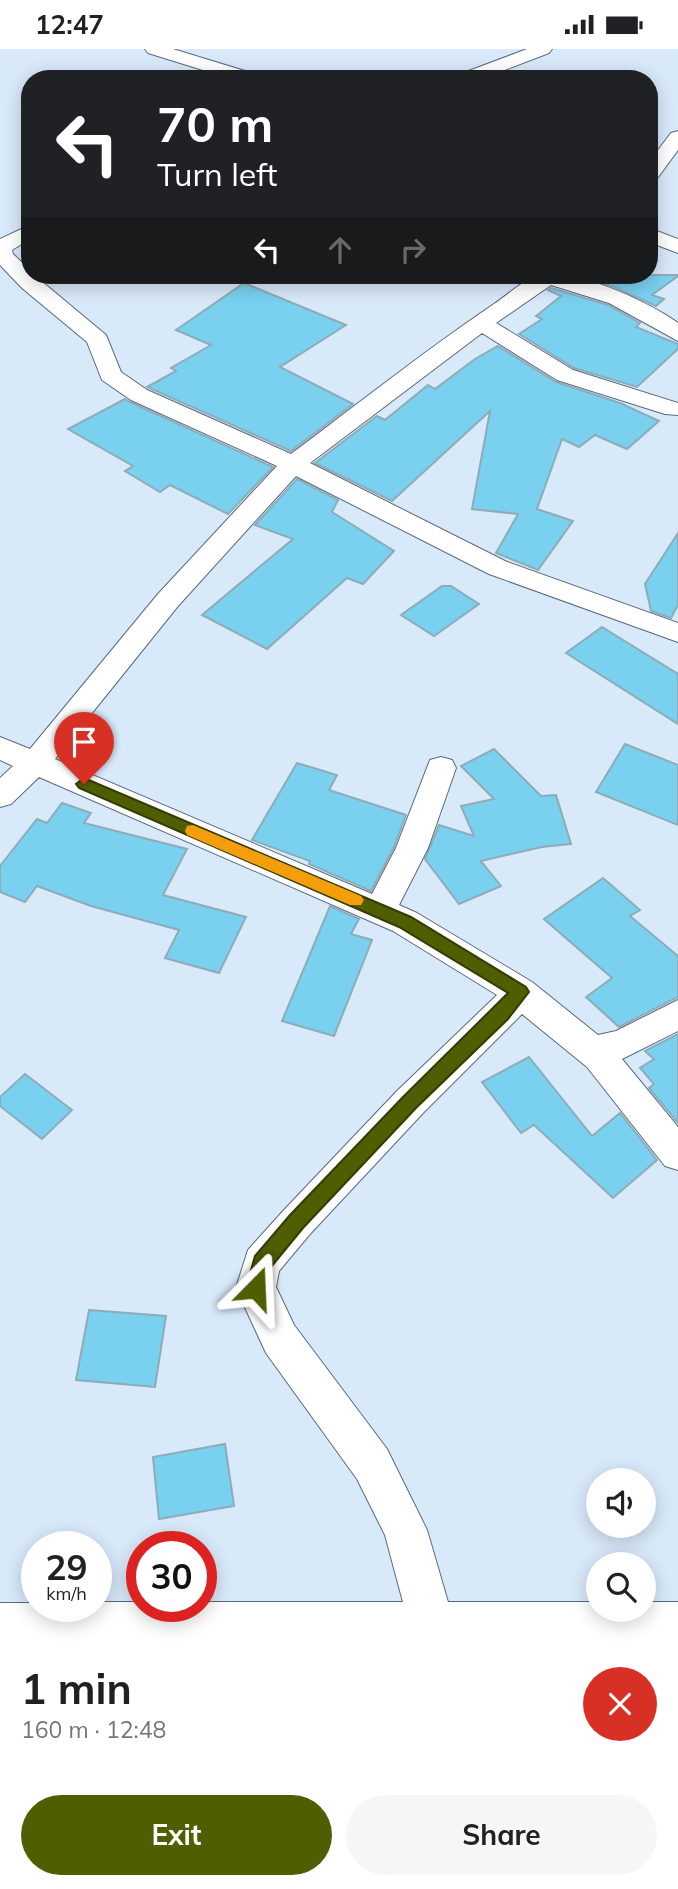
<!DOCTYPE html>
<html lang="en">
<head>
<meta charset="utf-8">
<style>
	:root { --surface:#fff; --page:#f6f6f6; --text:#202124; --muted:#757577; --accent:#4e5e00 }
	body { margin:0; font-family:Mulish,sans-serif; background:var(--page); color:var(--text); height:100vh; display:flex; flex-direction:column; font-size:26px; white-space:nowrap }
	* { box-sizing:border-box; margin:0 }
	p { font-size:23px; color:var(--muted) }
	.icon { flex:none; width:38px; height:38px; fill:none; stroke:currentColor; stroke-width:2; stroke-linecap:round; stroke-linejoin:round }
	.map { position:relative; height:1595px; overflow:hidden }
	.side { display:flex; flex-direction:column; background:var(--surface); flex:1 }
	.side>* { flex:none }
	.guide { position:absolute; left:21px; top:21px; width:637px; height:214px; border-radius:28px; box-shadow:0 4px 18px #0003; background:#202124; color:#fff; overflow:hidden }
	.buttons { position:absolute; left:586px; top:1419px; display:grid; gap:14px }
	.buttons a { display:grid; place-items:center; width:70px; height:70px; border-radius:50%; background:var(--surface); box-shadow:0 4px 18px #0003; font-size:35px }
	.speed { position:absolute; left:21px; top:1482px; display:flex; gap:14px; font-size:35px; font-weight:700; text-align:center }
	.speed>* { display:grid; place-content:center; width:91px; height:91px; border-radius:50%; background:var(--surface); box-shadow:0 4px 18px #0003; line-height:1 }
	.speed small { font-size:18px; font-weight:400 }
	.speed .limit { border:10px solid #d22; background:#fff; color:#111 }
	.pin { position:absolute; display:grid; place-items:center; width:60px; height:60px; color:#fff; margin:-72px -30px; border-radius:50% 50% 50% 0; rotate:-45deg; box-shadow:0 0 7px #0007 }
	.pin .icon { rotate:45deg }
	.me { position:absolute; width:77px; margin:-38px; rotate:21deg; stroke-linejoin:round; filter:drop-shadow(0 0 5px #0008) }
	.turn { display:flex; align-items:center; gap:24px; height:147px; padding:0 21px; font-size:32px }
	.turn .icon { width:91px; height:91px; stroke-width:2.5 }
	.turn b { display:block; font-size:49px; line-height:60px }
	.lanes { display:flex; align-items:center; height:66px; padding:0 21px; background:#0003; justify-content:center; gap:35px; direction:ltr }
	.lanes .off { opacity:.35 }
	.round { display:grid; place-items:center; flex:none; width:74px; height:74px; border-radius:37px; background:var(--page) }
	.headline { display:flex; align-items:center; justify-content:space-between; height:119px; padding:0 21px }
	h1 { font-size:42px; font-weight:700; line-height:52px }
	.action { display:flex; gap:14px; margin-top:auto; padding:14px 21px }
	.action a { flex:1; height:80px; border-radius:42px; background:var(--accent); color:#fff; font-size:28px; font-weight:700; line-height:80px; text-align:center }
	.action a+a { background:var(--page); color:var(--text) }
	.status { display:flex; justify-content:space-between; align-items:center; height:49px; padding:0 35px; background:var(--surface); direction:ltr }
	.status svg { height:19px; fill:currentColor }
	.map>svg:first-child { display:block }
	.building { fill:#79d0ef; stroke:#8eacb8; stroke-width:2 }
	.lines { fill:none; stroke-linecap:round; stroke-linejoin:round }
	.minor-casing { stroke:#586a7d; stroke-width:2 }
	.minor { fill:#fff; fill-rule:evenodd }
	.route { fill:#4e5e00; stroke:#333d00; stroke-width:2 }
	.slow { fill:#f59e0b }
</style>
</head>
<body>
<div class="status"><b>12:47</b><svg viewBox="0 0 49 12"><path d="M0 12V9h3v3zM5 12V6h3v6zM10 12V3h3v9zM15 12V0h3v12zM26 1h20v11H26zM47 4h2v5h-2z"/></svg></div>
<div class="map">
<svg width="678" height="1595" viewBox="0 0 678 1595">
	<rect width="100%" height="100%" fill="#d8e9fa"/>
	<g class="building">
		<polygon points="577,226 678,226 678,227 652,246 664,250 656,257 612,237"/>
		<polygon points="244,234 346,276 280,318 353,355 291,402 147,338 176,322 171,319 211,296 176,281"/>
		<polygon points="551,239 608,256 640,274 636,278 678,295 678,300 637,338 574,319 519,285 542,270 536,267 561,247 548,241"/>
		<polygon points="498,297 556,333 620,354 659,372 627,400 595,386 579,398 562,390 537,460 573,472 538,521 496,504 518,465 472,460 490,362 392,452 315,414 377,367 385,371 428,336 435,340 475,310"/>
		<polygon points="125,350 130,353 273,418 228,465 170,436 160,443 125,422 133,417 68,380"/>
		<polygon points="297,430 338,451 332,463 394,502 363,535 347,529 267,600 202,566 293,490 255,476"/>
		<polygon points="678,484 678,556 671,569 651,562 645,535"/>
		<polygon points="442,537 451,537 479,555 434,587 401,566"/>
		<polygon points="602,578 678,625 678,675 566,604"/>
		<polygon points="625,695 678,716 678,776 596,743"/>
		<polygon points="494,700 541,747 556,746 571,795 542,798 481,812 501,837 459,855 425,810 439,776 474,787 461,757 494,750 461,717"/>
		<polygon points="297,714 337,726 329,741 406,766 394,798 371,842 309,815 310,812 252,791"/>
		<polygon points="62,754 91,764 84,774 187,800 163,846 246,868 219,924 165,909 179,881 91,857 37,837 25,853 0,843 0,817 37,770 47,774"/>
		<polygon points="603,829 640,861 630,867 678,907 678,948 619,978 586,948 612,929 544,870"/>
		<polygon points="330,857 359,870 351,885 372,891 334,987 282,972"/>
		<polygon points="678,985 678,1074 649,1039 654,1035 640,1019 654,1010 645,1002"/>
		<polygon points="529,1008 592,1087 620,1064 657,1111 613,1149 534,1076 521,1084 482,1033"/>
		<polygon points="25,1025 72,1061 42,1090 0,1057 0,1048"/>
		<polygon points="89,1261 166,1267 155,1338 76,1331"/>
		<polygon points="225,1395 234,1457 159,1470 153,1408"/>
	</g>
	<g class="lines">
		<g class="minor-casing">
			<g id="minor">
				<polygon points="145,0 173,0 258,26 261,30 232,30 148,4"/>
				<polygon points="527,0 552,0 549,4 481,30 455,30 458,26"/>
				<polygon points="678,82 678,101 656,131 649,133 649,113 671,84"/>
				<path d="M30,176V190L12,201L13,205L30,221V226H34L106,286L121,323L147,341L291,405C358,355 424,302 494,255C505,248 526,229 538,226C572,217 651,254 678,274V292L609,254L551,236L496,274L573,321L678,354V366L665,365L557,331L482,284L310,414L507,513L678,574V593L489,525L296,427L178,557L55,710L372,845L396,799L430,711L441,708L452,711L456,719L428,799L399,856L417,864L532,933L598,986L616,982L678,951V982L622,1010L678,1078V1121L665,1117L587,1018L522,965L423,1064L310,1185L279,1222L276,1238L294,1276L387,1400L427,1481L448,1553H598V1561H644V1553H678V1595H0V1554H37V1558H96V1553H142V1558H201V1553H403L385,1486L357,1430L266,1304L236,1239L248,1201L284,1161L397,1042L497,946L393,882L39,728L11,755L0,758V729L13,717L0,711V688L30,700L158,545L277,417L131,351L102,331L87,293L22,239L0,216V190Z"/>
				<polygon points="649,179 678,190 678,204 649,193"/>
			</g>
		</g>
		<use href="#minor" class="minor"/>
	</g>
	<polygon class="route" points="84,729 411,868 526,938 529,943 508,970 416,1059 303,1179 271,1218 263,1245 256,1248 249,1245 246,1239 255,1207 290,1166 403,1048 508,944 399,878 79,739 76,735"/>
	<polygon class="slow" points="193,776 361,847 364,851 361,856 350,856 187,786 185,782 187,777"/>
</svg>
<div class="buttons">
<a><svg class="icon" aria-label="sound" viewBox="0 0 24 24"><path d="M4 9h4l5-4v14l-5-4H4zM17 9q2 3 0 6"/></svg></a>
<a><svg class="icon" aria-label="search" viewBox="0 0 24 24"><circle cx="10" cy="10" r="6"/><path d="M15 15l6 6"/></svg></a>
</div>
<div class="speed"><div>29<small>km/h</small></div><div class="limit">30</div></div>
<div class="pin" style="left:84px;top:735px;background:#d93025"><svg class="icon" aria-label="arrive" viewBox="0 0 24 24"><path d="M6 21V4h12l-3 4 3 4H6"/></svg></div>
<svg class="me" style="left:256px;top:1239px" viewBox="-20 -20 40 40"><path d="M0-17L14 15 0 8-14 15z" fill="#4e5e00" stroke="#fff" stroke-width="4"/></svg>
<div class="guide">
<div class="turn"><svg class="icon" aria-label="left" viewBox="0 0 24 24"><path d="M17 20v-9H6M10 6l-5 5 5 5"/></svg><div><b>70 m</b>Turn left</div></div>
<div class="lanes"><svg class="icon" aria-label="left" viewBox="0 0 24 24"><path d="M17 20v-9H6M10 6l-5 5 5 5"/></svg><svg class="icon off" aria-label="ahead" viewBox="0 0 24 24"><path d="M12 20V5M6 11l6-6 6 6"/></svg><svg class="icon off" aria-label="right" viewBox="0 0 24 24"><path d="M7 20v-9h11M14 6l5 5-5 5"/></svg></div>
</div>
</div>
<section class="side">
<div class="headline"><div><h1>1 min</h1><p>160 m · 12:48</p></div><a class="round" style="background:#d93025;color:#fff"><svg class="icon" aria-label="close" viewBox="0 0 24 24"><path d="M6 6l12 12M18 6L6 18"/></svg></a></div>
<div class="action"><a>Exit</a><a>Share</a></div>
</section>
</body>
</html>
